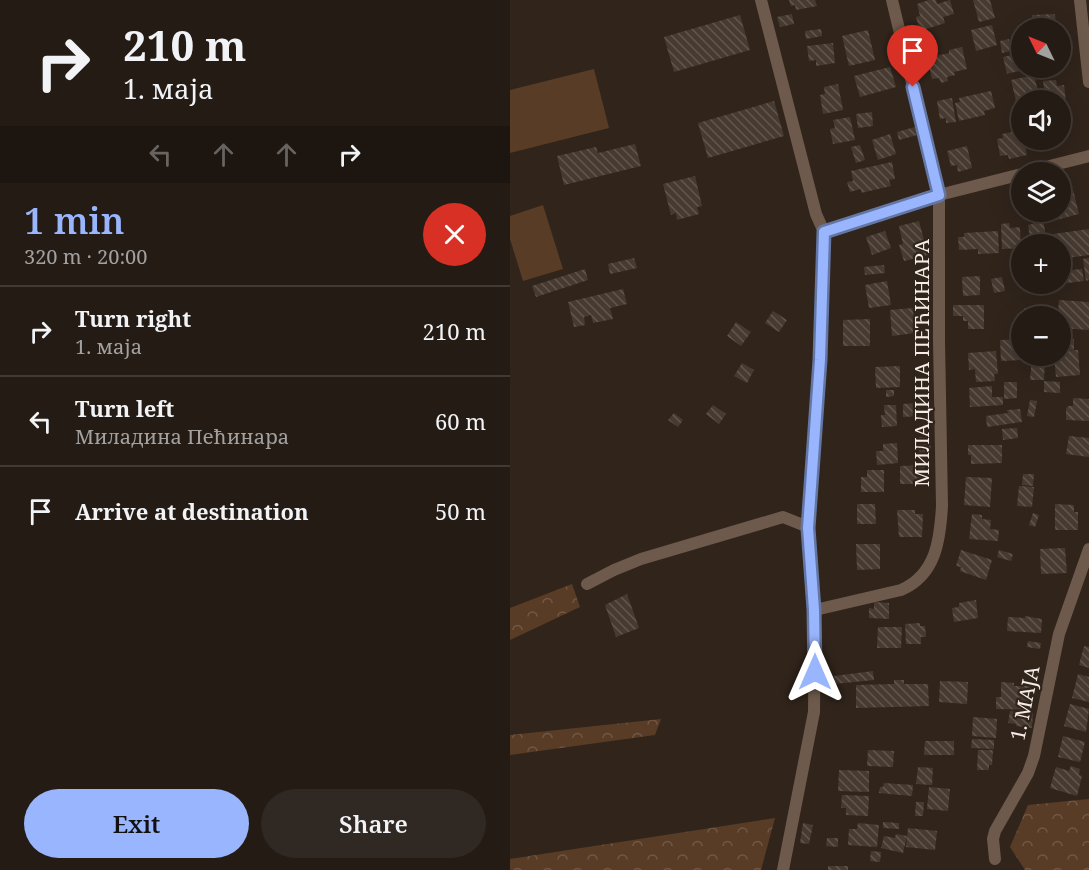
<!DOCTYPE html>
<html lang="en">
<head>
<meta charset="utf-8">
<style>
	:root { --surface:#241b14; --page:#302822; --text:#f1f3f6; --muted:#a3a1a0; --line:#413934; --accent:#99b5fd }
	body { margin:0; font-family:"Noto Serif",serif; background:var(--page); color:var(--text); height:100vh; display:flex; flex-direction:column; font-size:22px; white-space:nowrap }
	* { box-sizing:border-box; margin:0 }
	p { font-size:20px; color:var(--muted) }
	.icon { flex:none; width:33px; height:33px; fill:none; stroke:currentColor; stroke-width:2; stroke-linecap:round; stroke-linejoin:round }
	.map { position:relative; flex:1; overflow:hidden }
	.sheet { display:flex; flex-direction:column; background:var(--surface); width:510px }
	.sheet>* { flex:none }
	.banner { background:#241b14; color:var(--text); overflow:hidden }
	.needle { width:39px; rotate:313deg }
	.controls { position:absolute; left:501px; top:18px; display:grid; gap:12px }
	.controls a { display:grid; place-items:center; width:60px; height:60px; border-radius:50%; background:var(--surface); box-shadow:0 6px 24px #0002,0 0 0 2px var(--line); font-size:30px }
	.pin { position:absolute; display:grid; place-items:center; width:51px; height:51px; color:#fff; margin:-62px -26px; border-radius:50% 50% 50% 0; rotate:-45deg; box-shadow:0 0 6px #0007 }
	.pin .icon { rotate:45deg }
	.me { position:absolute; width:66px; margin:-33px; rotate:0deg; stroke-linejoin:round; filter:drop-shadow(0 0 4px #0008) }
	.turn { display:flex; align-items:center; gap:21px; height:126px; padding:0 24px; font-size:27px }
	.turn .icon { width:78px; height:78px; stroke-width:2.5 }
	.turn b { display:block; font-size:42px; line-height:51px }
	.lanes { display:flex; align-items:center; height:57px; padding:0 24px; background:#0003; justify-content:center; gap:30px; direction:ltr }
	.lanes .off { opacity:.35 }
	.round { display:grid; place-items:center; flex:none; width:63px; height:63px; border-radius:32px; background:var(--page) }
	.overview { display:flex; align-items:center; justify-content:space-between; height:102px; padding:0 24px }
	h1 { font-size:36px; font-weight:600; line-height:45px; color:var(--accent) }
	.button { display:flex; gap:12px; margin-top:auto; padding:12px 24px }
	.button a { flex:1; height:69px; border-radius:36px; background:var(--accent); color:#111; font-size:24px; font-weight:600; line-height:69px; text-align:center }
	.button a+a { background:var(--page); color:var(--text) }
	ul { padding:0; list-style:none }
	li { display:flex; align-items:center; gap:18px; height:90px; padding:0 24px; border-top:2px solid var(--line) }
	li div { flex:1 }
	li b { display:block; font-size:22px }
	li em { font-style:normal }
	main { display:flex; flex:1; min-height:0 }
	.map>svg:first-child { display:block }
	.forest { fill:url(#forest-crowns) }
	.green { fill:#593c26 }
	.building { fill:url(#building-back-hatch) }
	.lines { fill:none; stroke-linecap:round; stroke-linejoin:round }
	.street { stroke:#6e5a4c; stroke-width:12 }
	.route-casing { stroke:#6376a4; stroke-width:15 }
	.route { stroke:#99b5fd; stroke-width:10 }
	.labels { text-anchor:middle; stroke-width:4.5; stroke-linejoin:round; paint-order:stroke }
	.street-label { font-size:20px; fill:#f6ede8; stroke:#30241b }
</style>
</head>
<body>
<main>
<section class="sheet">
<div class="banner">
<div class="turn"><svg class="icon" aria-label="right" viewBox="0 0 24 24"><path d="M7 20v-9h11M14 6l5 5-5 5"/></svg><div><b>210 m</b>1. маја</div></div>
<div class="lanes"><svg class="icon off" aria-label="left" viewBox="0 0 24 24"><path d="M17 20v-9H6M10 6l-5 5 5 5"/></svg><svg class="icon off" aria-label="ahead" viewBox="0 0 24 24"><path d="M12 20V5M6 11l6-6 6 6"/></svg><svg class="icon off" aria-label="ahead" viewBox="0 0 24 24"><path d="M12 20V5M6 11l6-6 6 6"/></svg><svg class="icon" aria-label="right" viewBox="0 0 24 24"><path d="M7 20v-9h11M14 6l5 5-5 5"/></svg></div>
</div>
<div class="overview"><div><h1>1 min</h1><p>320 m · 20:00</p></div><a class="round" style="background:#d93025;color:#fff"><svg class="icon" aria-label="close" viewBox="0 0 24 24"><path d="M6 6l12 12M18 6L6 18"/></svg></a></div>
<ul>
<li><svg class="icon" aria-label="right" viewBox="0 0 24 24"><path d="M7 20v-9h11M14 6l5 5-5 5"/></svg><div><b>Turn right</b><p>1. маја</p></div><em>210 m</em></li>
<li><svg class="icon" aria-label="left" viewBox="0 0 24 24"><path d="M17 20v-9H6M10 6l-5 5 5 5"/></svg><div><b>Turn left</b><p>Миладина Пећинара</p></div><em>60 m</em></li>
<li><svg class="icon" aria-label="arrive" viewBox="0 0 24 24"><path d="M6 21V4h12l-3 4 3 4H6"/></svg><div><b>Arrive at destination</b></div><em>50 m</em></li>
</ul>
<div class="button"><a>Exit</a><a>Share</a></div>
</section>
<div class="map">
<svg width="579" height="870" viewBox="0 0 579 870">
	<defs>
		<pattern id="forest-crowns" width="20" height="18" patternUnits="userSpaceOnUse" patternTransform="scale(1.5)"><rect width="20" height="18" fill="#593c26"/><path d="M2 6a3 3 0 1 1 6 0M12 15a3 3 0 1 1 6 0" fill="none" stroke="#715846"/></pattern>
		<pattern id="building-back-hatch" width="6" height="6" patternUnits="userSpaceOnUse" patternTransform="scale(1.5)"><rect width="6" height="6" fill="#473a31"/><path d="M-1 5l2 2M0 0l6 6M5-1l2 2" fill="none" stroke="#62574f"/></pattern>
	</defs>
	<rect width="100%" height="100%" fill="#30241b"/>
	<g class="forest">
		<polygon points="62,584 70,607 0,640 0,608"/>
		<polygon points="151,719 145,735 0,755 0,735"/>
		<polygon points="579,799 579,870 515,870 500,847 518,805"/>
		<polygon points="265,818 251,870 0,870 0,859"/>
	</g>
	<g class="green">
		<polygon points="84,69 99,128 0,153 0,90"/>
		<polygon points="33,205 53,269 13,281 0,239 0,216"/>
	</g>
	<g class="building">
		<polygon points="279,0 305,0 307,6 286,10 285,5 281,6"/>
		<polygon points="419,0 426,0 427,4 440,0 444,14 433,17 435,23 410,31 406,17 410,16 407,4"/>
		<polygon points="463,0 480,0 485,18 469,22"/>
		<polygon points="282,14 284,24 270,27 267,17"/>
		<polygon points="545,14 546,28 523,28 522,15"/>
		<polygon points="230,15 240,50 164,72 154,37"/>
		<polygon points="482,25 487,45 466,51 461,30"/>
		<polygon points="311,29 312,36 296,39 295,31"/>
		<polygon points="358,30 365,60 339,66 332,36"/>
		<polygon points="499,39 502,51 492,53 490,41"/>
		<polygon points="323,43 325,63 306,66 306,60 299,61 297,46"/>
		<polygon points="452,47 457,69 444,72 445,75 437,77 438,81 431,83 429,78 422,79 417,58 439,53 439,50"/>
		<polygon points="512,53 512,68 522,68 497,74 493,57"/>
		<polygon points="380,67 386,87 350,97 344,76"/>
		<polygon points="524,75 529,95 506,101 501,80"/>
		<polygon points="546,80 547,86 554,85 556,102 536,100 533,81"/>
		<polygon points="328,84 333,110 313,114 310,95 315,94 314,87"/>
		<polygon points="481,91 485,108 474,111 475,115 449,121 445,103 450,102 449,98"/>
		<polygon points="442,98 446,122 436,123 436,118 430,119 427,101"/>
		<polygon points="264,101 274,136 198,158 188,123"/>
		<polygon points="512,105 512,114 505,116 503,108"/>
		<polygon points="362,112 363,126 348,128 346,114"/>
		<polygon points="340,117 345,140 323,144 320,129 325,128 323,120"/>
		<polygon points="405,127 407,135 389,140 387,132"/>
		<polygon points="512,130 512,140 514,140 517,155 499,159 498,155 490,156 487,139 493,138 492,134"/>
		<polygon points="380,134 386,154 368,160 362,140"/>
		<polygon points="125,144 131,166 54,185 47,156 86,147 88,153"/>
		<polygon points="350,145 355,160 346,163 341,147"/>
		<polygon points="457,146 462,168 448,172 447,165 441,166 437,151"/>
		<polygon points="382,162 385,179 379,180 381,186 351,193 351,189 340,192 337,182 343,181 341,171"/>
		<polygon points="185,176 192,206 187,207 189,214 167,220 166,213 161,215 153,184"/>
		<polygon points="563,190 569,214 546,220 544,212 550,212 550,193"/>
		<polygon points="520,212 532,212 537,244 521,244 518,225 523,224"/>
		<polygon points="409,221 418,255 394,261 389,245 393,244 389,226"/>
		<polygon points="499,223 500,228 510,227 511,248 492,249 491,224"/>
		<polygon points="579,229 579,255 550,259 550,244 544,244 543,234"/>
		<polygon points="375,231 381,248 362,255 356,237"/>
		<polygon points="488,231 489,253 468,254 468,249 449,250 448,237 454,237 454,233"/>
		<polygon points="124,258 127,268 100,274 98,264"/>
		<polygon points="579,258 579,280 576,281 573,259"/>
		<polygon points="374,265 375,273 355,275 354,267"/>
		<polygon points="75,269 78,280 26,297 22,286"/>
		<polygon points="572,269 574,281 550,284 550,271"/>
		<polygon points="470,276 470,295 453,296 452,277"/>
		<polygon points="492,277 495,291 484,293 481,279"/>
		<polygon points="377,281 381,305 359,308 355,285"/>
		<polygon points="113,289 117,304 100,308 103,319 83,323 81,315 74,317 75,325 64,327 58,302"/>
		<polygon points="549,300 579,302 579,330 550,328 550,316 543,316 543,314 548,314"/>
		<polygon points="443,305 474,305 474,329 458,329 458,321 453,321 453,316 443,316"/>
		<polygon points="403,308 405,333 382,336 380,310"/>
		<rect x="514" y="308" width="21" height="8"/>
		<polygon points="263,311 277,320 269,332 255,323"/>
		<polygon points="360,319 360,346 333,346 333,320"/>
		<polygon points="226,322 241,332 231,346 217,336"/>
		<polygon points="511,339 512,360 491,361 490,340"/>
		<rect x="550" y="339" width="14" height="11"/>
		<polygon points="568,350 570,375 546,377 544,356 550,356 550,351"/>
		<polygon points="486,351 488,374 484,374 485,381 466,382 465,369 459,370 458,353"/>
		<polygon points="522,356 537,356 536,362 535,361 534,380 520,380"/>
		<polygon points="232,363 244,370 237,383 224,376"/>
		<polygon points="390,366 390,387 366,388 365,367"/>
		<polygon points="534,381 550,382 550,393 534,392"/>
		<polygon points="494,382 507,382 507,398 494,399"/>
		<polygon points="482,386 482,397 493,397 493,405 460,407 459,388"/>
		<polygon points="376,390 384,390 384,396 376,397"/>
		<polygon points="563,398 579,399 579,421 556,420 556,409 558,406 563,406"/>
		<polygon points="520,400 527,401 524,417 517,416"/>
		<polygon points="409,403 410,416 393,417 393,404"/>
		<polygon points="203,405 216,414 209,424 196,414"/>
		<polygon points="374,405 386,405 387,426 372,427 371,415 375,415"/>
		<polygon points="510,409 512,422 477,427 476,416 498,413 497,410"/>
		<polygon points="164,413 173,420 168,427 158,420"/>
		<polygon points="507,428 508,438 493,440 492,429"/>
		<polygon points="559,436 579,438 579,457 556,454"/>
		<polygon points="409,437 420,437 421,453 409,454"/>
		<polygon points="387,443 388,463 367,465 366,451 373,451 373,444"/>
		<polygon points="458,445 492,445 492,463 461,464 461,455 458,455"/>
		<polygon points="414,465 415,484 390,484 390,466"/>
		<polygon points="357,470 374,470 374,492 351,492 351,477 357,477"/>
		<polygon points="513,474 524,474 523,486 512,485"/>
		<polygon points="456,477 482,478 480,507 454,505"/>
		<polygon points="509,486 524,487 522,507 507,506"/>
		<polygon points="347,504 365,504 366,524 347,524"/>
		<polygon points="545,504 564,505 564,512 568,512 568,530 545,530"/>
		<polygon points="387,510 405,510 405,514 413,514 412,537 389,537"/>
		<polygon points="523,513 529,515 525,527 519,525"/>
		<polygon points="462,514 472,515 472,519 481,520 480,529 489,530 488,541 459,539"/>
		<polygon points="346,544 370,544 370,569 347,570"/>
		<polygon points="555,548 557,573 531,574 530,549"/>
		<polygon points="451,550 482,560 476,580 450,571 451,567 446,566"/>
		<polygon points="489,550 503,554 501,561 487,557"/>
		<polygon points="117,594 129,628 106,637 95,605"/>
		<polygon points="466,600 468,618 444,622 442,608 449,607 449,603"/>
		<polygon points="364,602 379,603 379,619 359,618 359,608 364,609"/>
		<polygon points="515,616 532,619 531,633 497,631 498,617 515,618"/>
		<polygon points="410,623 410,626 415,626 416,637 411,637 411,644 396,644 395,624"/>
		<polygon points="368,627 392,627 391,648 367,648"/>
		<polygon points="518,641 531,643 530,649 517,647"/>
		<polygon points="574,646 579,647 579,668 569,665"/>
		<polygon points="363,671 364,680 324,684 324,676"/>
		<polygon points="568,674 579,677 579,702 562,698"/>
		<polygon points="384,680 394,680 394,684 418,684 419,706 346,708 346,685 384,684"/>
		<polygon points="430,681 458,682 457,704 429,702"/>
		<polygon points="491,682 504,683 504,686 520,686 520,691 524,691 523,710 486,709 486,697 491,697"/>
		<polygon points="560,704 579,709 576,732 554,726"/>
		<polygon points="500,711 523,713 522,728 506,726 506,724 498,723"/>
		<polygon points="463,717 487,719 486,738 462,736"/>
		<polygon points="553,736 575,742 570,762 548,757"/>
		<polygon points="462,739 484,740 484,749 461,748"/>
		<polygon points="415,741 444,741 444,755 414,755"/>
		<polygon points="358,750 384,751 383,767 357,766"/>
		<polygon points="468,750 483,750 482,765 479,765 479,770 467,770"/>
		<polygon points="561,766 570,769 569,775 572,776 567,796 540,788 546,767 559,771"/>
		<polygon points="408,767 423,768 422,785 406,784"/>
		<polygon points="329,770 359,771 359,792 328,791"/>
		<polygon points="374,783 403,785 402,796 369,793 370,787 373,787"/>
		<polygon points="419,787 440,789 438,811 417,809"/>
		<polygon points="332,795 359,796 358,816 336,815 336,808 331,808"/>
		<polygon points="406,802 414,802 413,816 405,816"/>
		<polygon points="373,822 389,823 389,829 373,828"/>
		<polygon points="293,823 303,825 299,844 290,843"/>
		<polygon points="348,823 369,825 367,847 338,845 339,829 347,829"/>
		<polygon points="398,828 427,831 425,850 396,847"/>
		<polygon points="386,834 397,836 393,853 371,848 374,836 385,838"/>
		<polygon points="317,838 328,838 328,847 316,846"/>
		<polygon points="361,851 371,852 370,862 360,861"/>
		<rect x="318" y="866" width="20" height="4"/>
	</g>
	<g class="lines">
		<g class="street">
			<polyline points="251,0 306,214 314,232 310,360 298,527 305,610 304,712 273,870"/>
			<polyline points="570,0 579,82"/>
			<polyline points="516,172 579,156"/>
			<polyline points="314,232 429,195 512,174"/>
			<polyline points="77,584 104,570 131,559 273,517 298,527"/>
			<path d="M305,610L391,590C426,575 430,540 432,506L429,340V195L382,0"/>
			<polyline points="485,859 483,839 485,831 518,773 524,756 549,634 579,549"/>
		</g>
	</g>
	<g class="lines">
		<g class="route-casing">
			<polyline id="route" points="305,672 304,610 298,528 310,360 314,232 429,195 403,87"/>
		</g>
		<use href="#route" class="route"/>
	</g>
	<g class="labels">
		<g class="street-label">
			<text transform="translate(412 363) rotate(-90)" y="7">МИЛАДИНА ПЕЋИНАРА</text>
			<text transform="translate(515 703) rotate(-78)" y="7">1. МАЈА</text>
		</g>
	</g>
</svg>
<div class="controls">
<a><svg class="needle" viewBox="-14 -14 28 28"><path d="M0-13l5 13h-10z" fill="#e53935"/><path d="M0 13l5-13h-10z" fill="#a3a1a0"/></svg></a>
<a><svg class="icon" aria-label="sound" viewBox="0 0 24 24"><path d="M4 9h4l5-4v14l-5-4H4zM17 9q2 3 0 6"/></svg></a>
<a><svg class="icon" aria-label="layers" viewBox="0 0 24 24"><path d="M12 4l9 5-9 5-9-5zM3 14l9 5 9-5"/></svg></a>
<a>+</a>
<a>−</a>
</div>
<div class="pin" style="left:403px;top:87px;background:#d93025"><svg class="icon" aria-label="arrive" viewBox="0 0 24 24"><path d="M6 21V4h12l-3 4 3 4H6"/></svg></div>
<svg class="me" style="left:305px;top:672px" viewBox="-20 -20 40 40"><path d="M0-17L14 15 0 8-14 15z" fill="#99b5fd" stroke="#fff" stroke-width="4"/></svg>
</div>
</main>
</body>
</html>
